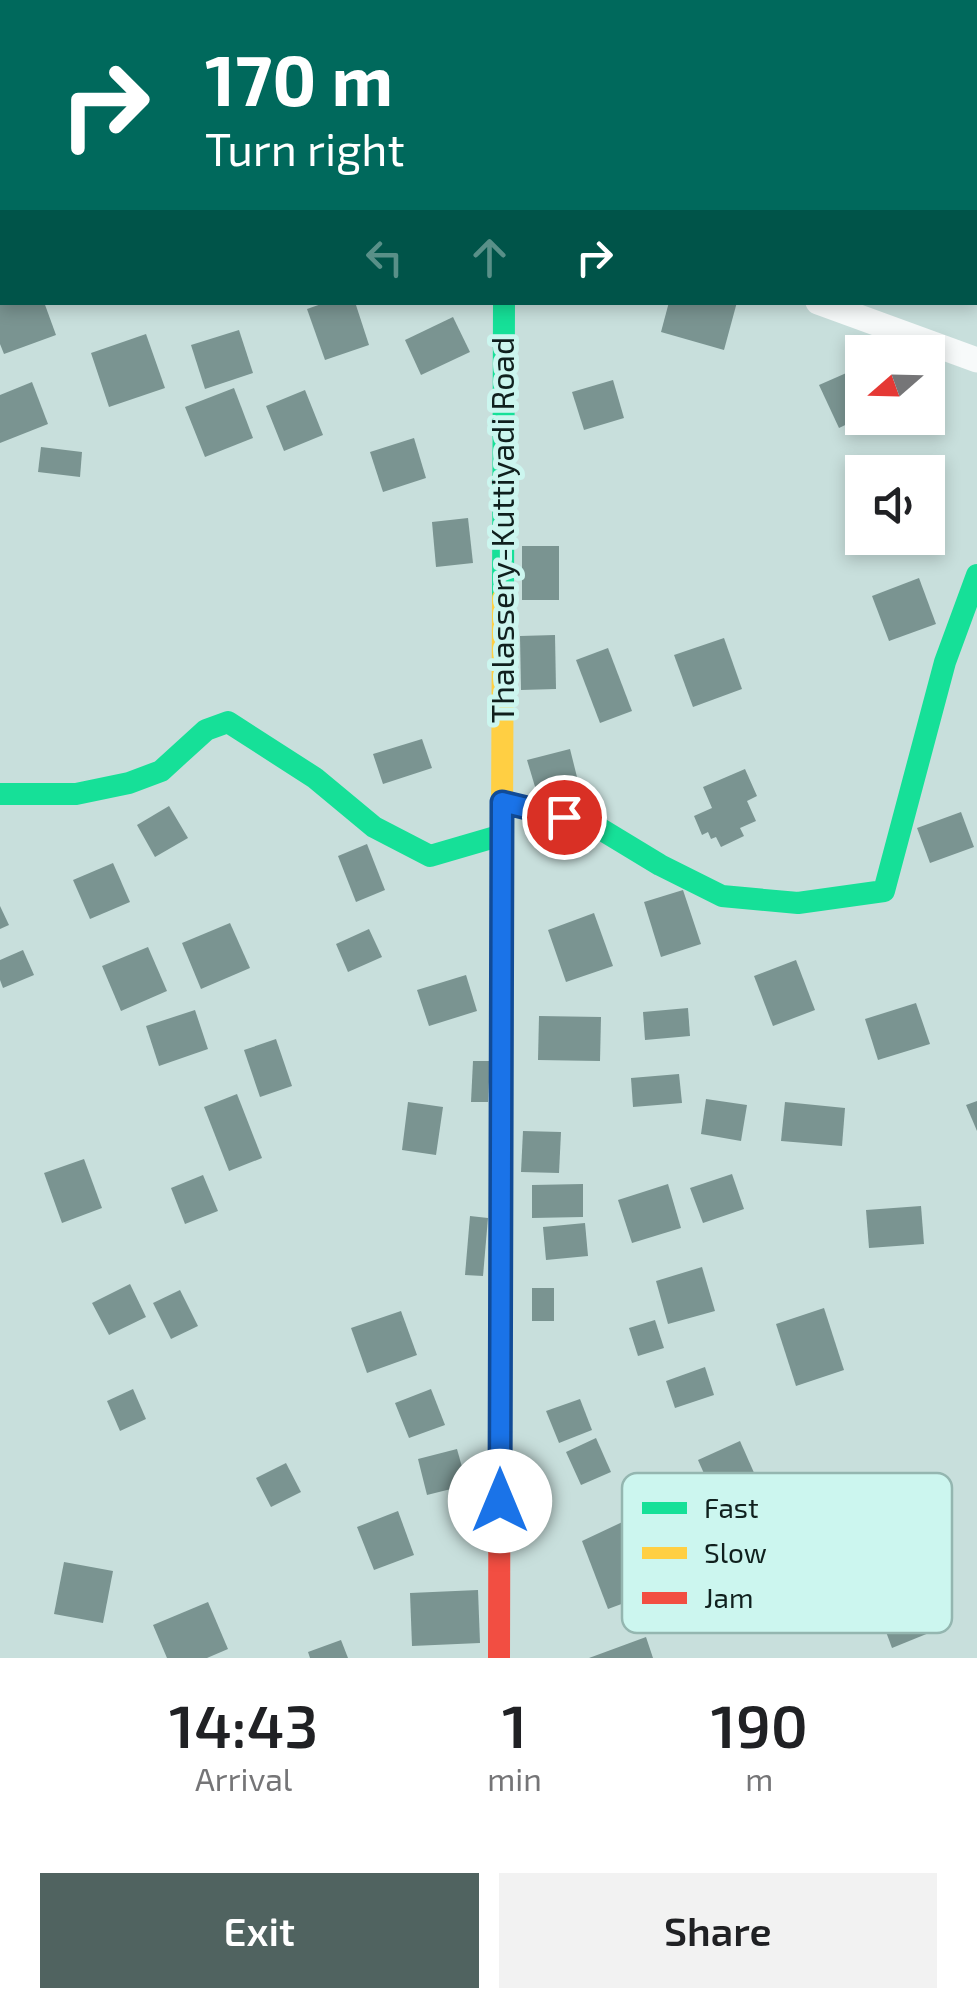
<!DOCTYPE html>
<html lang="en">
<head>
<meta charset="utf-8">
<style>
	:root { --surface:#fff; --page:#f2f2f2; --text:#202124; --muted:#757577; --accent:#506360 }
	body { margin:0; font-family:"Exo 2",sans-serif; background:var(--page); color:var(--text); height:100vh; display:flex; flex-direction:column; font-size:38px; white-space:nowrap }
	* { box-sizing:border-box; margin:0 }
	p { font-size:32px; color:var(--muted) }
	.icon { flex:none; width:55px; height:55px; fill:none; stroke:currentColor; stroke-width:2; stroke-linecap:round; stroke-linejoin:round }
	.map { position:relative; height:1658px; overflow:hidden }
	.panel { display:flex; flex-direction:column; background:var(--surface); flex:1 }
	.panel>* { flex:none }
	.hud { position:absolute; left:0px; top:0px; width:978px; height:305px; box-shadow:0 5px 15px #0003; background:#00695c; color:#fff; overflow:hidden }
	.needle { width:65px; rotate:250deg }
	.controls { position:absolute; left:845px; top:335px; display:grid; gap:20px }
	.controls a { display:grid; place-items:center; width:100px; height:100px; border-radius:0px; background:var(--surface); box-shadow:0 5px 15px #0003; font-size:50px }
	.pin { position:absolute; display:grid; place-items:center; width:85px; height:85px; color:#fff; margin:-42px; border:5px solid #fff; border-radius:50%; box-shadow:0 2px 10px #0007 }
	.me { position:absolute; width:110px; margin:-55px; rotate:0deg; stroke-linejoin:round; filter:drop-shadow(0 0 8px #0008) }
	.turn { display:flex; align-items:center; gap:35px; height:210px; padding:0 40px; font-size:45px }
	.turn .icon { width:130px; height:130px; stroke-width:2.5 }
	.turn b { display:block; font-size:70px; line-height:85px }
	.lanes { display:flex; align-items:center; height:95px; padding:0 40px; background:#0003; justify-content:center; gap:50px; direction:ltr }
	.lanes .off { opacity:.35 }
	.eta { display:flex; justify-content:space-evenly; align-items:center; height:170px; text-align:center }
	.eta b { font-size:60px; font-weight:600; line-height:70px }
	.button { display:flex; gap:20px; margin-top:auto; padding:20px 40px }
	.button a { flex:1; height:115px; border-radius:0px; background:var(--accent); color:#fff; font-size:40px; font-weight:600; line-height:115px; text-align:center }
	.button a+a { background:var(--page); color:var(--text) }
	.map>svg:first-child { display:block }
	.building { fill:#7a9491 }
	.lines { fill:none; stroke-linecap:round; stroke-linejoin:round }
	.street { stroke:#f7fafa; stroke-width:25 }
	.fast { stroke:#16e098; stroke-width:22 }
	.slow { stroke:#ffcf43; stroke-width:22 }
	.jam { stroke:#f24e42; stroke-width:22 }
	.route-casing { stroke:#114b97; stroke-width:25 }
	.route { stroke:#1a73e8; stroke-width:18 }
	.labels { text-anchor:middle; stroke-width:10; stroke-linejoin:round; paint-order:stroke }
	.street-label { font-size:32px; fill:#10201e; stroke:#ccf6ef }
	.key { fill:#ccf6ef; stroke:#94b6b0; stroke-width:2.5 }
	.key-label { font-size:28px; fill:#10201e }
</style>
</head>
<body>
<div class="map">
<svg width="977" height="1658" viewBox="0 0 977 1658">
	<rect width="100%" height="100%" fill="#c8dfdc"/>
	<g class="building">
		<polygon points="0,302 44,302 56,335 4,354 0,344"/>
		<polygon points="327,302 355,302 369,345 325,360 307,309"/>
		<polygon points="669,302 737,302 724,350 661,332"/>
		<polygon points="453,317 470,352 421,375 405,340"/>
		<polygon points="239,330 253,373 205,389 191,345"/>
		<polygon points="146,334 165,388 109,407 91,353"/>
		<polygon points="860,367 862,373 862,417 839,428 819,385"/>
		<polygon points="613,380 624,418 584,430 572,392"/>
		<polygon points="32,382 48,424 0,443 0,395"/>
		<polygon points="234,388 253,438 205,457 185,407"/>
		<polygon points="305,390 323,435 284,451 266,406"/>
		<polygon points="414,438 426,478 383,492 370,452"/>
		<polygon points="41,447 82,452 80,477 38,472"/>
		<polygon points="915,462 918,472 887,472"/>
		<polygon points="862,481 862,528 847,486"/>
		<polygon points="468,518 473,563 436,567 432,522"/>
		<rect x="522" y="546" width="37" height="54"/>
		<polygon points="919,578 936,624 889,641 872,596"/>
		<polygon points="555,635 556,689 521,690 520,636"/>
		<polygon points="724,638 742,689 693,707 674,655"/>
		<polygon points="608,648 632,711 600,723 576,660"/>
		<polygon points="422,739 432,768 383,784 373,754"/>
		<polygon points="570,749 580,789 539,800 527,760"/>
		<polygon points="745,769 757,796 747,801 756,821 740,828 744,836 721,847 716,837 711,839 708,832 702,835 694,816 712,808 703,787"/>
		<polygon points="169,806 188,838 155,857 137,825"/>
		<polygon points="961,812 974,847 930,863 917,828"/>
		<polygon points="367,844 385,890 356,902 338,856"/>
		<polygon points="113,863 130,902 90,919 73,880"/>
		<polygon points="683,890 701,944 661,957 644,902"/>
		<polygon points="0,906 9,925 0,929"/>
		<polygon points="594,913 613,966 566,982 548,930"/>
		<polygon points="230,923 250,968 201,989 182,943"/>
		<polygon points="369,929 382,957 348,972 336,944"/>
		<polygon points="148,947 167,991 121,1011 102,966"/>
		<polygon points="23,950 34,975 3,988 0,980 0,960"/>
		<polygon points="796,960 815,1010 773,1026 754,976"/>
		<polygon points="466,975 477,1011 429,1026 417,990"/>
		<polygon points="916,1003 930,1044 878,1060 865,1019"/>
		<polygon points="688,1008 690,1036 645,1040 643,1012"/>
		<polygon points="195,1010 208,1049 159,1066 146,1026"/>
		<polygon points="539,1016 601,1017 600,1061 538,1060"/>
		<polygon points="276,1039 292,1086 260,1097 244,1050"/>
		<polygon points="473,1061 490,1061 488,1102 471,1102"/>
		<polygon points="679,1074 682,1103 633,1107 631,1078"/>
		<polygon points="237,1094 262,1158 229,1171 204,1107"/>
		<polygon points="706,1099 747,1105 741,1141 701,1134"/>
		<polygon points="977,1101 977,1131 966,1105"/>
		<polygon points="408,1102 443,1107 436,1155 402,1150"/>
		<polygon points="785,1102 845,1108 842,1146 781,1141"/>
		<polygon points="523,1131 561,1132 559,1173 521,1172"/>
		<polygon points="84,1159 102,1208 62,1223 44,1173"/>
		<polygon points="732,1174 744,1209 703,1223 690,1188"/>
		<polygon points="203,1175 218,1211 185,1224 171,1188"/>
		<polygon points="583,1184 583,1217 532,1218 532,1185"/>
		<polygon points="668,1184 681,1228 632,1243 618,1200"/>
		<polygon points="921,1206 924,1244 869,1248 866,1210"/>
		<polygon points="470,1216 488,1218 483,1276 465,1275"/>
		<polygon points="585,1223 588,1256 546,1260 543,1227"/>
		<polygon points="702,1267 715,1311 668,1324 656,1281"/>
		<polygon points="130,1284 146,1317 109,1335 92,1303"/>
		<rect x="532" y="1288" width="22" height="33"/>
		<polygon points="180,1290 198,1326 171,1339 153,1303"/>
		<polygon points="824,1308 844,1370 796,1386 776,1324"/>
		<polygon points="401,1311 417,1355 367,1373 351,1328"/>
		<polygon points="655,1320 664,1348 638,1356 629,1328"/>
		<polygon points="705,1367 714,1395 675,1408 666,1381"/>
		<polygon points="133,1389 146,1419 120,1431 107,1401"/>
		<polygon points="431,1389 445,1425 409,1438 395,1403"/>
		<polygon points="580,1399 592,1430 559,1443 546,1411"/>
		<polygon points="596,1438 611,1472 581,1485 566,1452"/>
		<polygon points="740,1441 759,1484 717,1503 698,1460"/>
		<polygon points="457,1449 467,1485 427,1495 418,1459"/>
		<polygon points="286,1463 301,1492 271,1507 256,1478"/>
		<polygon points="398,1511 414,1555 374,1570 357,1527"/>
		<polygon points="633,1517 662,1589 608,1609 582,1541"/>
		<polygon points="64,1562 113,1571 103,1623 54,1614"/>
		<polygon points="937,1587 951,1624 892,1648 878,1610"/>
		<polygon points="478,1590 480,1643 412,1646 410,1593"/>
		<polygon points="208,1602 228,1649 207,1658 167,1658 153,1625"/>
		<polygon points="646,1637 653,1658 589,1658"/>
		<polygon points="341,1640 348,1658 310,1658 308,1652"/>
	</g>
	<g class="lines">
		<g class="street">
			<polyline points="924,0 928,2"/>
			<polyline points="975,32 977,33"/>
			<polyline points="0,224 2,225"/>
			<polyline points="818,302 977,360"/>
		</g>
		<g class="fast">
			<polyline points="503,598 504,302"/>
			<polyline points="0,794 76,794 129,783 161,771 206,730 228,722 315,778 374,827 430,856 502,835"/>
			<polyline points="502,802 594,825 660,865 722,896 798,903 884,891 945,662 977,575"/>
		</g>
		<polyline class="slow" points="500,1265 503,598"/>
		<g class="jam">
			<polyline points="504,0 504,2"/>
			<polyline points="499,1658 500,1265"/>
		</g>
	</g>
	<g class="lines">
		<g class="route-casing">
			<polyline id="route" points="500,1501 502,802 564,817"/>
		</g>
		<use href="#route" class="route"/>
	</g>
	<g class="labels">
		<g class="street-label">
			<text transform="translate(503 530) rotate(-90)" y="11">Thalassery-Kuttiyadi Road</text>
		</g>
	</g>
	<rect x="622" y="1473" width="330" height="160" rx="15" class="key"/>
	<rect x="642" y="1502" width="45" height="12" fill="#16e098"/>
	<rect x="642" y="1547" width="45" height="12" fill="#ffcf43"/>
	<rect x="642" y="1592" width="45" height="12" fill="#f24e42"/>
	<g class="key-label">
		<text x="704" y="1518">Fast</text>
		<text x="704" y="1563">Slow</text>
		<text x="704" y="1608">Jam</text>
	</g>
</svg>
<div class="controls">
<a><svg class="needle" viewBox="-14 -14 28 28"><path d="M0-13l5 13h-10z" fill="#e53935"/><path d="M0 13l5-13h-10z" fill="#757577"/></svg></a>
<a><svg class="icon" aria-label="sound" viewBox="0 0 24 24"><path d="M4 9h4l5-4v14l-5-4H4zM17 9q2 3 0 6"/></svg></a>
</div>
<div class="pin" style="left:564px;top:817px;background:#d93025"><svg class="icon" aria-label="arrive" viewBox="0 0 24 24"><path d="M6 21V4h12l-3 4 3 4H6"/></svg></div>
<svg class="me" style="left:500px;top:1501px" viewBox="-20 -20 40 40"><circle r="19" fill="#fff"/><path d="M0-13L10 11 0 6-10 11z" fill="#1a73e8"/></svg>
<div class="hud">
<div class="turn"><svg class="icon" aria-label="right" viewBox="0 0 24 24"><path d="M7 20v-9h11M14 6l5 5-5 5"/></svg><div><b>170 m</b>Turn right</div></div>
<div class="lanes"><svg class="icon off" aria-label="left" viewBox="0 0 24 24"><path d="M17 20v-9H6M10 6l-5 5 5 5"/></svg><svg class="icon off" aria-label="ahead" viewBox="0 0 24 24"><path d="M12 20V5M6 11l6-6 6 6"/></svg><svg class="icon" aria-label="right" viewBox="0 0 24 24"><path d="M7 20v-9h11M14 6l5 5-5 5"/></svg></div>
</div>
</div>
<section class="panel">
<div class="eta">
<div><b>14:43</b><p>Arrival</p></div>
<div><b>1</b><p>min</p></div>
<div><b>190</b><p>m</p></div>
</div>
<div class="button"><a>Exit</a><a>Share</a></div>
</section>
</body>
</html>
